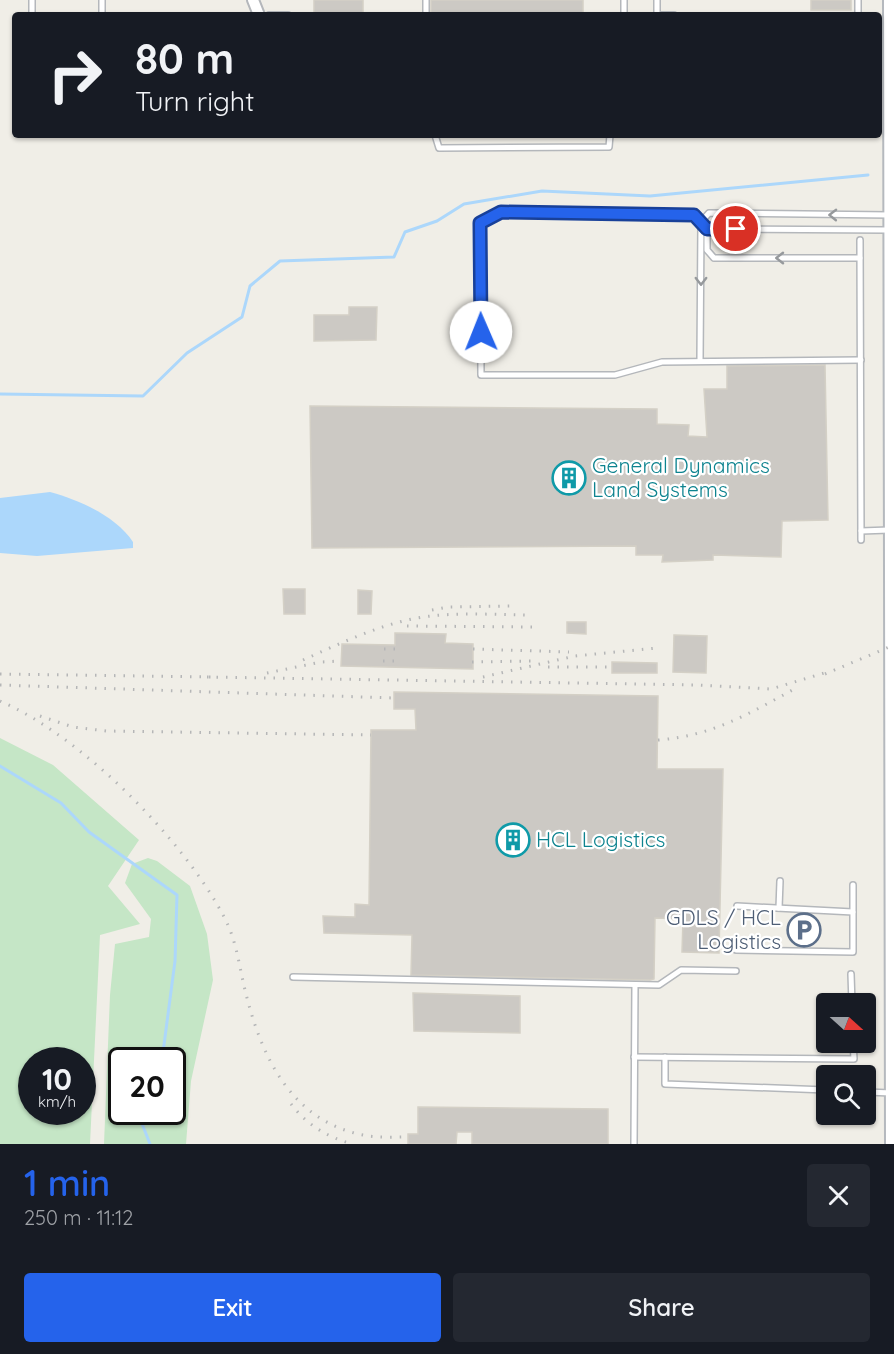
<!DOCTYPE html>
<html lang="en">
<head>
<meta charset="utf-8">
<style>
	:root { --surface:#171b24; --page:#242831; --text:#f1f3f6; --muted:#9ea1a6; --accent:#2563eb }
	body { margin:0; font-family:Quicksand,sans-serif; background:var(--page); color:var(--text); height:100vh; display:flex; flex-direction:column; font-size:22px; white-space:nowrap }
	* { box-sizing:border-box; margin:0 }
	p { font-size:20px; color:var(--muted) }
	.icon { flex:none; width:33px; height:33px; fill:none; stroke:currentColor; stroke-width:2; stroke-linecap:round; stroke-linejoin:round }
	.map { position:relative; height:1144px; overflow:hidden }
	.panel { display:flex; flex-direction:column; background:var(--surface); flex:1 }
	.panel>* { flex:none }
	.hud { position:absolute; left:12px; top:12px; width:870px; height:126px; border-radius:6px; box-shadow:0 2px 4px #0004; background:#171b24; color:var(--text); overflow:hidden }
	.needle { width:39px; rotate:111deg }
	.controls { position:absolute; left:816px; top:993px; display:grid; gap:12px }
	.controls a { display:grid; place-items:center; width:60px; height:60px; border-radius:6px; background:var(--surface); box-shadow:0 2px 4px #0004; font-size:30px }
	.speed { position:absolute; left:18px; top:1047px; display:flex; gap:12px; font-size:30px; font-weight:700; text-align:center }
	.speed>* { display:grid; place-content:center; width:78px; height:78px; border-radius:50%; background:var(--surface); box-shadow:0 2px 4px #0004; line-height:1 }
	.speed small { font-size:15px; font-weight:400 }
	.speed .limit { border:3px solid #111; border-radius:9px; background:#fff; color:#111 }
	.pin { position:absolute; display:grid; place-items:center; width:51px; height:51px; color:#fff; margin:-26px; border:3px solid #fff; border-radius:50%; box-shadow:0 2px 6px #0007 }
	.me { position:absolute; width:66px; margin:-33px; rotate:359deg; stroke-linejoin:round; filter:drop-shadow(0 0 4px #0008) }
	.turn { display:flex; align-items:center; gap:21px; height:126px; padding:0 24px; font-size:27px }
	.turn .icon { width:78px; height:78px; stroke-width:2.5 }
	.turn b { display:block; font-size:42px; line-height:51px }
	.round { display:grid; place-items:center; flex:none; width:63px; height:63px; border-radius:6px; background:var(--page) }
	.head { display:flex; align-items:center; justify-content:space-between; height:102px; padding:0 24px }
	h1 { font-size:36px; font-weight:600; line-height:45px; color:var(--accent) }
	.button { display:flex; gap:12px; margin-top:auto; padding:12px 24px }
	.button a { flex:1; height:69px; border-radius:6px; background:var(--accent); color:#fff; font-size:24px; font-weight:600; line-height:69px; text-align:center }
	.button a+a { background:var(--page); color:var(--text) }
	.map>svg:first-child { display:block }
	.green { fill:#c5e6c6; fill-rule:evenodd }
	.water { fill:#acd7fb }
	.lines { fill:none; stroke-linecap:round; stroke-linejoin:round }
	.stream { stroke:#acd7fb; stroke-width:3 }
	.building { fill:#ccc9c4; stroke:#d4d0c6; stroke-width:1.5 }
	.service-casing { stroke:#b4b7bb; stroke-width:8 }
	.minor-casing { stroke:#b4b7bb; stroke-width:14 }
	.secondary-casing { stroke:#b5b9be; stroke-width:20 }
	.service { stroke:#fff; stroke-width:5 }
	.minor { stroke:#fff; stroke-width:10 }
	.secondary { stroke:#fff; stroke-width:16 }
	.rail { stroke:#b5b6b7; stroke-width:3; stroke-dasharray:1.5 8; stroke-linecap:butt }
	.oneway { stroke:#96999c }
	.route-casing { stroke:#184099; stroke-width:15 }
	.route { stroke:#2563eb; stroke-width:10 }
	.labels { text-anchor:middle; stroke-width:4.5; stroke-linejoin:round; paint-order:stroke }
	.culture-label { font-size:21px; fill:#0d838f; stroke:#fff; text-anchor:start }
	.service-label { font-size:21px; fill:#4e5e75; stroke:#fff; text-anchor:end }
</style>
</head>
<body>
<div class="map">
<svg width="894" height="1144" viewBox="0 0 894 1144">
	<rect width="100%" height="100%" fill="#f0eee7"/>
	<g class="green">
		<path d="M0,738L53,765L139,840L108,886L140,924L100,935L90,1144H0ZM32,1060H82V1112H32Z"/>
		<path d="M148,858L157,861L190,886L207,934L213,980L191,1081L186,1144H104L110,995L115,944L149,937L151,919L125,883L132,864ZM122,1060H172V1112H122Z"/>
	</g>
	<path class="water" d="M50,492C79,500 116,516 133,542V548L37,556L0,553V498Z"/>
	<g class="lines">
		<g class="stream">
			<polyline points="0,394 143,396 187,353 242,317 250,286 280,261 394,257 405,232 437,221 464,204 542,191 650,196 868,175"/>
			<polyline points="0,766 61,803 89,832 177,895 175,961 162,1060"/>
			<polyline points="142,1112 139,1116 150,1144"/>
		</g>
	</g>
	<g class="building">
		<rect x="314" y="0" width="49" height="15"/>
		<rect x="431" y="0" width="152" height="15"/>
		<rect x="811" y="0" width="40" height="10"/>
		<polygon points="349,307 377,307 376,340 314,341 314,315 349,315"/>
		<polygon points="825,365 828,520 782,521 781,557 713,555 713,560 662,562 663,555 636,555 636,546 312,548 310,406 657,409 657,424 689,425 688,436 707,437 704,389 727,389 727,366"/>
		<polygon points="283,589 305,589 305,614 284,614"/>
		<polygon points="358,590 372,591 371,614 358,614"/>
		<polygon points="567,622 586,622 586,634 567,633"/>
		<polygon points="395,633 446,634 445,643 473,644 473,669 341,666 342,644 395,645"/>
		<polygon points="674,635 707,636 706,673 673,672"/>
		<polygon points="612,662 657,663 657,673 612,673"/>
		<polygon points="394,692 658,696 657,769 723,769 719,953 682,952 683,919 655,918 654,979 650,980 411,975 412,935 324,933 323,916 355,917 355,904 369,905 371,730 416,730 415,709 394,709"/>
		<polygon points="413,993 520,996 520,1033 414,1031"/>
		<polygon points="418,1107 608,1109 608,1144 472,1144 472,1132 457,1132 456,1144 408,1144 408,1134 418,1134"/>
	</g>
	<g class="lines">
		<g class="service-casing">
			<g id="service">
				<polyline points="32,0 32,15"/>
				<polyline points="102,0 102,15"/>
				<polyline points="426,0 426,15"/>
				<polyline points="624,0 624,15"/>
				<polyline points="657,0 657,15 674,15"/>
				<polyline points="269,15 288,15"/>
				<polyline points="858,15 858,0"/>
				<polyline points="435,135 439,148 609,147 610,135"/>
				<polyline points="707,229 707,250 714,258 860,258"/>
				<polyline points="860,240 861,540"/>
				<polyline points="861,360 662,362 615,375 481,375 480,223 501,212 695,215 707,229 889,230"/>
				<polyline points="700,361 701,222 709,213 890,215"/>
				<polyline points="861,531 889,530"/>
				<polyline points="737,906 853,912"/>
				<polyline points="779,908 780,881"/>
				<polyline points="736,950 853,952 853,885"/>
				<polyline points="851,974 852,1004"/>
				<polyline points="293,977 659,985 681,970 736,971"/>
				<polyline points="634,1057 854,1059 853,1042"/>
				<polyline points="665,1057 665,1084 826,1090"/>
				<polyline points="866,1092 892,1093"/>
				<polyline points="634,1144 635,985"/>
			</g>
		</g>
		<g class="minor-casing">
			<polyline id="minor" points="253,0 259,15"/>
		</g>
		<g class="secondary-casing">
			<polyline id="secondary" points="892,0 894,1144"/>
		</g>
		<use href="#service" class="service"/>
		<use href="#minor" class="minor"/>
		<use href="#secondary" class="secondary"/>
		<g class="rail">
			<polyline points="432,610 448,607 510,606"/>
			<polyline points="407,626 536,627"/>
			<polyline points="384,649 395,649"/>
			<polyline points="473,649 569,652"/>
			<path d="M303,660C339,644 374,627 412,619C451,611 493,615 532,615"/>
			<polyline points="383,661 394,661"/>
			<polyline points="472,662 531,661"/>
			<polyline points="548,667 612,667"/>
			<polyline points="267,673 321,662 341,661"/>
			<polyline points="0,674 213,677"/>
			<polyline points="825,674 894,645"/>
			<polyline points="207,677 698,685 771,689 831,671"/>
			<polyline points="483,677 575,656 657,648"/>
			<polyline points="0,685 394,698"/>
			<path d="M0,701C81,736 182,838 223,915C237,940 239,967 246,994C262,1058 292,1121 363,1135C378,1138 394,1137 408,1137"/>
			<polyline points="40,716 73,727 106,731 371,735"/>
			<path d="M658,740C713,736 750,713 798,687"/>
			<path d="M291,1104C306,1124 328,1138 353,1144"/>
		</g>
	</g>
	<defs><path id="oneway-chevron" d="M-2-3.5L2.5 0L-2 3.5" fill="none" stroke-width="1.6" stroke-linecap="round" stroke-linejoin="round" transform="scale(1.5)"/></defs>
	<g class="oneway">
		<use href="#oneway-chevron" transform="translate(833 215) rotate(-179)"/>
		<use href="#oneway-chevron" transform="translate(780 258) rotate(180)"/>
		<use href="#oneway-chevron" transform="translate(701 281) rotate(90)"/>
	</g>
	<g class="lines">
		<g class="route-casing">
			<polyline id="route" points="481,332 480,223 501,212 694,215 707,229 736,229"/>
		</g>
		<use href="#route" class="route"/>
	</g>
	<defs>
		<g id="building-ring" transform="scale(1.725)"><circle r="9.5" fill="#fff" stroke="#0f9aa8" stroke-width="1.5"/><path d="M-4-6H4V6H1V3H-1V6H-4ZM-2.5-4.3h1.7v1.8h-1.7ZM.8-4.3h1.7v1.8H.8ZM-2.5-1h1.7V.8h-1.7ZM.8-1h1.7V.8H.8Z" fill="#0f9aa8"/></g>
		<g id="parking-ring" transform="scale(1.725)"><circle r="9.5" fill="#fff" stroke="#5c6f8a" stroke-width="1.5"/><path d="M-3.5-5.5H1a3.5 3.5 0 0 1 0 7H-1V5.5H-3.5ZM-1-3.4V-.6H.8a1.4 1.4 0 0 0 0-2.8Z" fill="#5c6f8a"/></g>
	</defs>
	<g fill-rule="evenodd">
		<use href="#building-ring" x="569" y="478"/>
		<use href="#building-ring" x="513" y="840"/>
		<use href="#parking-ring" x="804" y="930"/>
	</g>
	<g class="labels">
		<g class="culture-label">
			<text x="592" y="473">General Dynamics<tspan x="592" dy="24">Land Systems</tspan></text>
			<text x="536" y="847">HCL Logistics</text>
		</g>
		<g class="service-label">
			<text x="781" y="925">GDLS / HCL<tspan x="781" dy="24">Logistics</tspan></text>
		</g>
	</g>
</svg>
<div class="controls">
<a><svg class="needle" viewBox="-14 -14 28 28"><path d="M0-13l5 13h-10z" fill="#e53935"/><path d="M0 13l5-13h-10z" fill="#9ea1a6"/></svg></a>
<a><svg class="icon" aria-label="search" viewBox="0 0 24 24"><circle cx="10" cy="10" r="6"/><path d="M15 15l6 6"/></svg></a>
</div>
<div class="speed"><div>10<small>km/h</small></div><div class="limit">20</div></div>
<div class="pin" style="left:736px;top:229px;background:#d93025"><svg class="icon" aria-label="arrive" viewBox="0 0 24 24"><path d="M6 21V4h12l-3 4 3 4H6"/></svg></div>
<svg class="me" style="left:481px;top:332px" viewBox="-20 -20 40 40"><circle r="19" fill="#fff"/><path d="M0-13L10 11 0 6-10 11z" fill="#2563eb"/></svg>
<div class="hud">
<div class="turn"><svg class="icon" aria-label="right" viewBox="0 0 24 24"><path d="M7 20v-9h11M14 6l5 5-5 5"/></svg><div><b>80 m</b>Turn right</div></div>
</div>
</div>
<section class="panel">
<div class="head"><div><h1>1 min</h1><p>250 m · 11:12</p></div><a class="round"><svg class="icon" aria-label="close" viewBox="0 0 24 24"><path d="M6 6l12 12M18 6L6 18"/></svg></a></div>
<div class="button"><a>Exit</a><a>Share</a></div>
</section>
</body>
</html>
